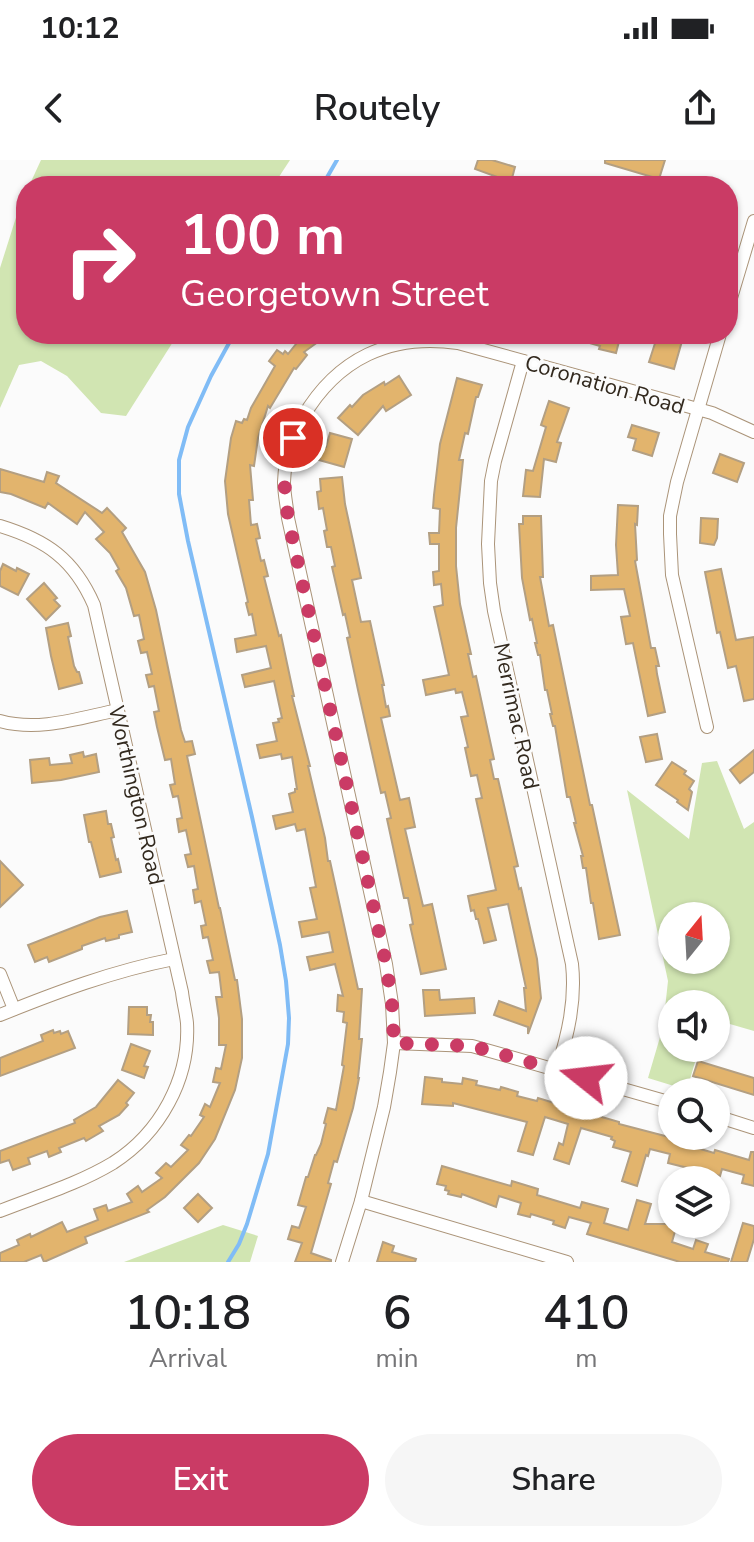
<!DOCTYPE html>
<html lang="en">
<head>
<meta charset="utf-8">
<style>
	:root { --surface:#fff; --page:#f6f6f6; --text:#202124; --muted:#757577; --accent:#ca3b65 }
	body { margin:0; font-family:"Nunito Sans",sans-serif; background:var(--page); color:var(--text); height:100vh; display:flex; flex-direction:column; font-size:30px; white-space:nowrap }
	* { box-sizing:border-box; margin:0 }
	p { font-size:26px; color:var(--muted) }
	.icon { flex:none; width:44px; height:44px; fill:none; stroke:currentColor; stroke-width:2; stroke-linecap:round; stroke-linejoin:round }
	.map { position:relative; height:1102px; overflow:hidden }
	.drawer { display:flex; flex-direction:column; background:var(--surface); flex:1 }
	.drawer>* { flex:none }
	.hud { position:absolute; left:16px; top:16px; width:722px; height:168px; border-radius:32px; box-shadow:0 2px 6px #0004; background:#ca3b65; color:#fff; overflow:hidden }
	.needle { width:52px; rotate:18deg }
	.fabs { position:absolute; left:658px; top:742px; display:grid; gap:16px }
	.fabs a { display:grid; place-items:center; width:72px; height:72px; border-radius:50%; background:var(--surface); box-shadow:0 2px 6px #0004; font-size:40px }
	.pin { position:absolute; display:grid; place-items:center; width:68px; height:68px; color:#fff; margin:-34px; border:4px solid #fff; border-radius:50%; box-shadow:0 2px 8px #0007 }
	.me { position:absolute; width:88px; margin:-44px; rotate:286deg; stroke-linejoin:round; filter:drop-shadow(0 0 6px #0008) }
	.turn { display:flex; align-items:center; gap:28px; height:168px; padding:0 32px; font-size:36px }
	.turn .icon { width:104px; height:104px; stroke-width:2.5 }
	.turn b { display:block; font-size:56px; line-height:68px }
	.eta { display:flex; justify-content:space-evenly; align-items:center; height:136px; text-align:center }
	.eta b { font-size:48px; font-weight:600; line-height:56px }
	.cta { display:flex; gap:16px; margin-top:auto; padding:16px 32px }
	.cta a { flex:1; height:92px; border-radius:48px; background:var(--accent); color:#fff; font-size:32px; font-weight:600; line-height:92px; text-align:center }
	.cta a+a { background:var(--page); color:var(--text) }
	.status { display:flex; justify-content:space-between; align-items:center; height:56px; padding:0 40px; background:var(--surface); direction:ltr }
	.status svg { height:22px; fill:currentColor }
	header { display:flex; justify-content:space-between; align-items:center; height:104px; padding:0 32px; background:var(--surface); font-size:36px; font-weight:600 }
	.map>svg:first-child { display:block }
	.green { fill:#d1e5b2; fill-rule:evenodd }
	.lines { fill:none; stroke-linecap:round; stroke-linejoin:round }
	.stream { stroke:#80bcf6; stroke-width:4 }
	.building { fill:#e2b46d; stroke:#b39f82; stroke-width:2 }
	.street-casing { stroke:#ab9479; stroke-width:14 }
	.street { stroke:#fff; stroke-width:12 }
	.route { stroke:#ca3b65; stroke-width:14; stroke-dasharray:0 25.2 }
	.labels { text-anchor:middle; stroke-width:6; stroke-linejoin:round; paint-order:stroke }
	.street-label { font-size:22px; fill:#32291e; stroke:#fbfbfb }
</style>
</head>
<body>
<div class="status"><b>10:12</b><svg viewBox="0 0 49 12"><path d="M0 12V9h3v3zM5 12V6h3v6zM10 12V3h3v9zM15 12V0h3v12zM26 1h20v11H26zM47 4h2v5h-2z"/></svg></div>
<header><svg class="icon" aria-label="back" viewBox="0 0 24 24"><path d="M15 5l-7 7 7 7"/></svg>Routely<svg class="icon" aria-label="share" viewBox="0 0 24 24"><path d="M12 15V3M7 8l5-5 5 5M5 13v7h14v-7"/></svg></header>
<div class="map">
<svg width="754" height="1102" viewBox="0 0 754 1102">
	<rect width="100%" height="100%" fill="#fbfbfb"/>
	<g class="green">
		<polygon points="41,0 290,0 273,26 29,26"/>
		<polygon points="26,32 26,174 178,174 126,256 101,253 67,216 41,201 19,205 0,248 0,108 19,48"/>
		<path d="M717,601L744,669L754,662V871L716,860V844H672V888H699L687,930L648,918L663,867L668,821L627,630L689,679L702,603ZM672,756H716V800H672Z"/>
		<polygon points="223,1065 258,1076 250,1102 124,1102"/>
	</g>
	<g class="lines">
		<g class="stream">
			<polyline points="322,26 337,0"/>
			<polyline points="228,1102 239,1084 247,1064 268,994 288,884 289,858 286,821 280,785 252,657 188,381 179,334 179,300 188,267 211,216 234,174"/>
		</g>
	</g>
	<g class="building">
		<polygon points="478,0 492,0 515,7 511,22 475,9"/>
		<polygon points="605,0 665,0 659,19 605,3"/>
		<polygon points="304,174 329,174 304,192 307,195 296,209 294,208 270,248 268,246 258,278 254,306 250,305 253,340 249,340 251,365 257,364 260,378 256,379 261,401 264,400 268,416 264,417 279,476 281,475 294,536 292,536 310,606 308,606 325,678 328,701 330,701 358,829 362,829 359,879 362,879 358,918 359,918 353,948 337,1002 334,1001 328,1023 331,1024 311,1093 331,1100 331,1102 295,1102 302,1083 288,1079 292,1066 299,1068 306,1047 298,1045 306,1017 308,1017 315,995 316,995 321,984 326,964 324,963 328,948 336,950 344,906 342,905 347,863 343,862 344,852 337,851 338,835 343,836 335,804 310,810 307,797 333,792 329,772 302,777 299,762 317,759 310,728 316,727 305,669 297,671 295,664 276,669 273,656 293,652 289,634 295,632 295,629 297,629 292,597 282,599 281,594 260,598 257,585 277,581 273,563 279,562 278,559 282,558 274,521 245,527 242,515 271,508 266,486 237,492 235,479 256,475 252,454 249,455 246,443 248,442 228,354 225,321 231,278 236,261 242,263 244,259 247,260 251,248 275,206 269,201 277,190 283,194 285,191 288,194"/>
		<polygon points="569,174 621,174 616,193 599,189 600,186 569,177"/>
		<polygon points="658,174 683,174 681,180 682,181 674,209 649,202"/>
		<polygon points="399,216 411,235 386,251 383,246 358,275 338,258 350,245 352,247 363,235 384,222 385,225"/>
		<polygon points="457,218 482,225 478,237 476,237 468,274 465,273 459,300 463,300 456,368 456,406 460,444 471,494 468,494 473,517 476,516 494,599 490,600 494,619 498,619 506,654 518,706 514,707 519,729 521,728 537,799 541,838 528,874 528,867 494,855 499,841 526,851 524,828 526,828 508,744 488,748 496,780 484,783 478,759 476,759 474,750 471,751 468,736 496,730 476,639 482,638 477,615 471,616 465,588 468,587 461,557 468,556 462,532 456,533 455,529 426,535 423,520 449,515 434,447 443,445 441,424 434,425 433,412 439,411 439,384 430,384 429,373 439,373 440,349 433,348 434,335 440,284"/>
		<polygon points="549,241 569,248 557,282 561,283 556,302 544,299 540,337 523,336 526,310 533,311 546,267 541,265"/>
		<polygon points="632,265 659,273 652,296 633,290 636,279 628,277"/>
		<polygon points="330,273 352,279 344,307 319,300 323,286 326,287"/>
		<polygon points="720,294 744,303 737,322 713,313"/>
		<polygon points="0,309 44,322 47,312 59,316 56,323 102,353 107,348 126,368 122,372 145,412 156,450 181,570 185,582 192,581 195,594 187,596 219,748 220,748 235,820 237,820 242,859 242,898 235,930 215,979 199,1003 165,1037 147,1050 149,1052 85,1077 87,1083 44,1102 41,1095 24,1102 0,1102 0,1093 19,1085 17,1080 30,1074 31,1077 62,1062 67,1072 98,1060 94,1049 106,1045 108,1051 132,1042 127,1034 138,1026 142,1032 162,1018 156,1013 166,1003 171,1007 188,990 181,985 189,975 191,976 204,957 200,955 205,944 210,947 220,923 213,922 216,908 221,909 226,885 219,885 219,858 216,837 222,837 219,812 210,813 207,801 213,800 208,777 203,778 201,766 206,765 201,741 195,743 193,730 198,729 194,706 188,707 185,695 191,694 186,670 179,672 177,659 182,658 178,636 173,637 170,625 175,624 171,599 165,600 157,567 154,552 159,551 154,526 149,527 146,515 152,514 147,492 141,493 138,481 144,479 139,455 134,456 126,428 116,411 119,409 110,393 96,379 104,372 85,352 77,364 48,343 45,348 11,334 0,332"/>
		<polygon points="342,317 345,344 361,418 352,420 361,462 370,461 384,525 382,525 386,547 388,546 390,556 381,558 400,640 409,638 415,667 405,669 423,746 432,744 446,809 421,814 410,765 413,764 408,738 404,738 387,659 391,658 385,632 381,633 358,530 347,478 350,477 345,454 343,455 332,407 335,406 331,387 327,387 324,371 327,370 323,348 319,349 317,332 321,331 320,319"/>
		<polygon points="618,345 638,346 637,365 635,364 637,400 635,401 651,488 655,488 659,506 656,506 657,514 665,552 648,556 633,483 626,484 621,457 630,456 624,429 591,430 591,416 618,415 616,385"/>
		<polygon points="523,356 541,356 543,417 540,417 549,466 553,465 590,645 592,645 620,775 599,779 593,743 591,743 586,708 583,708 581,696 583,696 574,663 576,663 570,637 567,637 555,566 553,566 550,554 552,554 547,530 545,530 540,495 538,495 535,483 537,483 532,459 530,460 522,418 519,364 523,364"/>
		<polygon points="701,358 718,359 717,378 714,385 700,383"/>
		<polygon points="3,404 16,411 17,408 29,414 18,435 0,426 0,411"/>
		<polygon points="721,409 736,480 754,477 754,539 744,541 736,506 728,508 720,472 717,473 705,412"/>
		<polygon points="44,423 57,438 54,440 60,446 46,460 27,439"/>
		<polygon points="68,463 71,476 68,477 74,506 77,512 79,512 82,523 59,529 51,496 46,468"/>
		<polygon points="657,574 662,599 646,602 640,577"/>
		<polygon points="754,590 754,612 740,623 730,610"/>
		<polygon points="83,592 84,597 96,594 99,612 61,620 32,623 30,600 49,598 50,605 72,603 70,595"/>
		<polygon points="672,602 686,611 684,614 694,621 689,629 692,632 688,650 677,642 678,640 656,625"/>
		<polygon points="106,651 108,664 111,664 114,677 111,678 116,700 118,699 121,712 100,717 91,682 89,682 84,655"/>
		<polygon points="0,701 23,725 0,747"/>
		<polygon points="127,751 132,772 119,775 119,778 106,781 105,778 82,786 82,789 49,802 47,797 35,802 28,785 100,757"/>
		<polygon points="423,830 439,830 440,840 474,838 475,853 425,856"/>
		<polygon points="129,847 147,847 147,855 151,855 150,862 153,862 153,875 128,874"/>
		<polygon points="53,870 54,873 60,871 61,874 68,871 75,888 0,916 0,898 43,881 41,875"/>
		<polygon points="131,884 150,891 144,906 148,907 144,918 122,910"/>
		<polygon points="698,901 754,918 754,935 693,916"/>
		<polygon points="425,917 442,919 442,922 462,924 463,918 477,921 476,925 500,930 501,927 518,932 517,936 537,941 538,938 564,946 619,962 619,964 688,982 687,985 714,993 715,990 749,1000 751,992 754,992 754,1026 742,1023 744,1015 722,1009 720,1016 668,1003 670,994 650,989 648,996 646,995 637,1026 622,1021 631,992 613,987 615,981 611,979 612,977 581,968 569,1004 554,999 559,983 563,985 568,964 545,957 533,995 518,991 527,962 453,943 453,946 422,944"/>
		<polygon points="118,920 134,933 126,943 128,945 119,955 99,966 103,971 86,981 84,978 59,988 61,992 49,997 47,991 28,998 30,1004 13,1010 9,1000 0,1003 0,991 75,963 74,960 96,947"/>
		<polygon points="442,1006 511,1026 512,1021 538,1029 537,1035 580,1048 582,1042 608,1049 604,1063 628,1070 637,1040 651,1044 645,1064 677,1064 672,1082 693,1089 696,1080 708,1084 705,1092 729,1099 728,1102 680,1102 587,1074 591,1063 569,1057 565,1068 553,1064 554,1061 531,1054 530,1057 518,1054 521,1043 499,1036 496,1047 462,1034 461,1037 448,1034 449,1031 445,1030 446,1026 437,1024"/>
		<polygon points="198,1034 212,1048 198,1062 184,1048"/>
		<polygon points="743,1063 754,1066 754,1079 747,1102 731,1102"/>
		<polygon points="383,1082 394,1086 392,1092 416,1099 415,1102 377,1102"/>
	</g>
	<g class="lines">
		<g class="street-casing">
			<g id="street">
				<polyline points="728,148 754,61"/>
				<path d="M523,201L495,301L491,321L488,384L490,423L494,451L572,804C576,841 568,874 557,910"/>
				<path d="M0,366C46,380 74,399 94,445L182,832C183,842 186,853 187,863C190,919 160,973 113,1003C78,1024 38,1036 0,1051"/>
				<path d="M0,561C39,572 79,558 118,550"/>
				<polyline points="707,567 672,415 670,374 670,356 677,322 720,174"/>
				<polyline points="0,814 14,849"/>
				<path d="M0,855C57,832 113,811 174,799"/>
				<polyline points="394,883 472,886 672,943"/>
				<polyline points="716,956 754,968"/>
				<polyline points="361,1041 567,1102"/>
				<path d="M342,1102L361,1041L384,947L390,912L394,883L392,844L386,804L288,358C287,346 284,334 284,322C285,299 291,276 303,257C337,199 390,173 458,183L712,253L754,272"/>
			</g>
		</g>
		<use href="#street" class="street"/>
	</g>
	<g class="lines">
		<polyline class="route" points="293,278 284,320 288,358 386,804 392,844 394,883 472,886 586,918"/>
	</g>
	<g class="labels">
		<g class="street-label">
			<text transform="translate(605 224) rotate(16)" y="8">Coronation Road</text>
			<text transform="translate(517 556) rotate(78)" y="8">Merrimac Road</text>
			<text transform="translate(137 635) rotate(77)" y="8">Worthington Road</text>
		</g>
	</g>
</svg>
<div class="fabs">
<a><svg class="needle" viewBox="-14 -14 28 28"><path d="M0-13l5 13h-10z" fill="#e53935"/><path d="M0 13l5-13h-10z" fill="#757577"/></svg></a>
<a><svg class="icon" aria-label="sound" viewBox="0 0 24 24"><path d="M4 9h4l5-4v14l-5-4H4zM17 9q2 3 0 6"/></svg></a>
<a><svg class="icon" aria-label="search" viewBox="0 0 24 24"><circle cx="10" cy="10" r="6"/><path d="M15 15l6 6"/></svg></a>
<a><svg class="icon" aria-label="layers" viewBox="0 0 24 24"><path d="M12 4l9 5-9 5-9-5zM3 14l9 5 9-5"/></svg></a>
</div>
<div class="pin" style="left:293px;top:278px;background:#d93025"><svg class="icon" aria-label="arrive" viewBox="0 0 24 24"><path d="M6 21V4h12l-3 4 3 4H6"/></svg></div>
<svg class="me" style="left:586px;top:918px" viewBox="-20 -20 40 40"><circle r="19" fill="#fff"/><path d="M0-13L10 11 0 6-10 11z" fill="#ca3b65"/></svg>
<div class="hud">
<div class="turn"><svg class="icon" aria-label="right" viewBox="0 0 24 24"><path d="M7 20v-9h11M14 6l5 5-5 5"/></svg><div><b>100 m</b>Georgetown Street</div></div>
</div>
</div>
<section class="drawer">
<div class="eta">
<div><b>10:18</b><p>Arrival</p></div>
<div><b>6</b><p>min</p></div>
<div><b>410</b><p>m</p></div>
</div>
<div class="cta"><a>Exit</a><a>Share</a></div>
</section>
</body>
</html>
